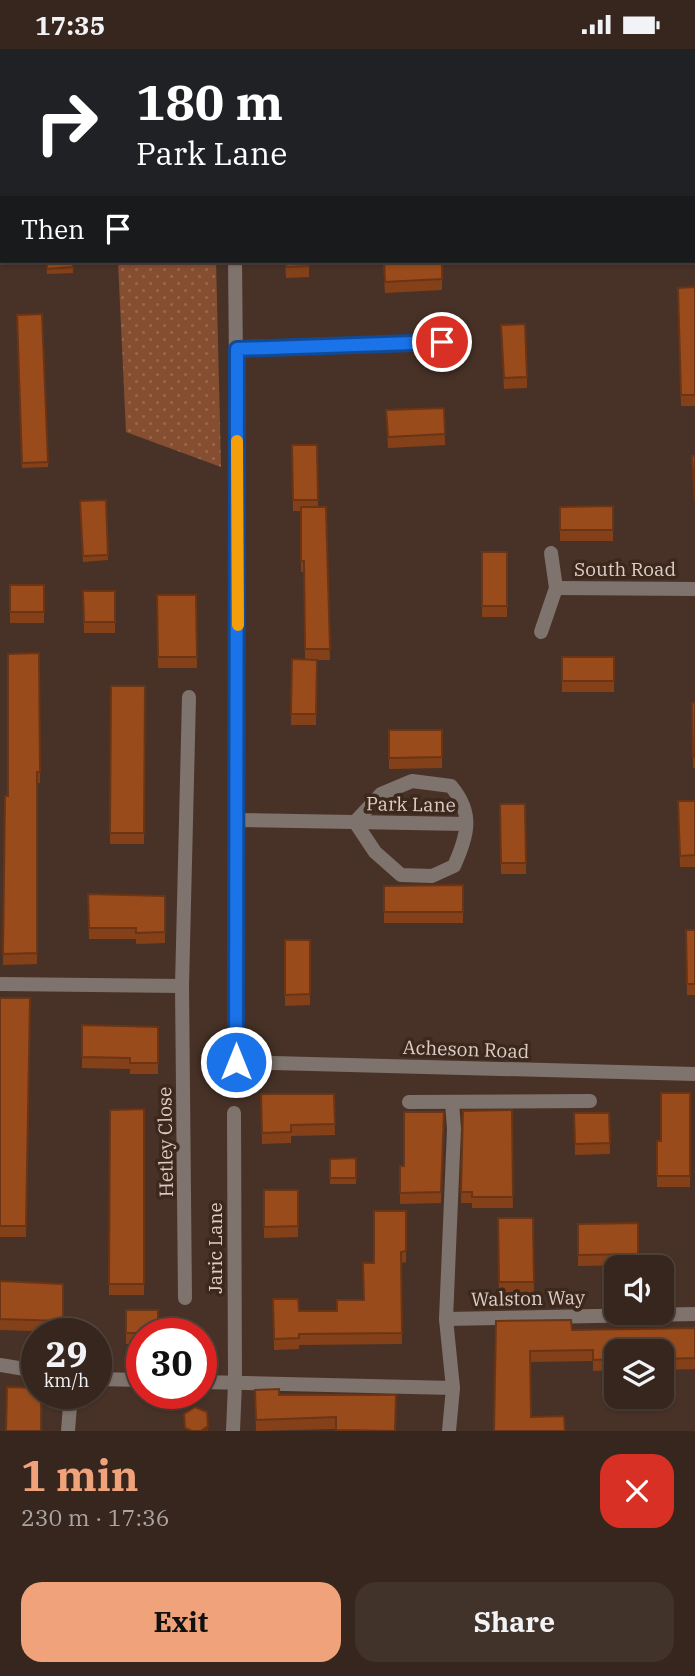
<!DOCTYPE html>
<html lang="en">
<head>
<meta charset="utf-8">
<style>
	:root { --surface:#36261d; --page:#41322a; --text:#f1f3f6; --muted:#aaa5a4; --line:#50433b; --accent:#f0a27a }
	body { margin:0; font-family:"IBM Plex Serif",serif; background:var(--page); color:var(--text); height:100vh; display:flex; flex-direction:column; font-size:26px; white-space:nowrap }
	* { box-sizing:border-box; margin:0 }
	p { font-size:23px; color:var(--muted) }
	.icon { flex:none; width:38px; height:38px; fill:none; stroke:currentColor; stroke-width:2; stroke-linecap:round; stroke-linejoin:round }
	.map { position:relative; height:1382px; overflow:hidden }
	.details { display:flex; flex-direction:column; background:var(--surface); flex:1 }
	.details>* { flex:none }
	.hud { position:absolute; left:0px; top:0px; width:696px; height:214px; box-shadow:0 2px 5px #0004,0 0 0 2px var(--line); background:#202124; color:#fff; overflow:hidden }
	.fabs { position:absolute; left:604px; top:1206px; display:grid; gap:14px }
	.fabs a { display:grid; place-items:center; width:70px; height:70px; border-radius:14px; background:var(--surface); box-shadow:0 2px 5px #0004,0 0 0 2px var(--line); font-size:35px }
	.speed { position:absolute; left:21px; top:1269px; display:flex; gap:14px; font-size:35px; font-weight:700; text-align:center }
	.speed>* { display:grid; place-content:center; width:91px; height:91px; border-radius:50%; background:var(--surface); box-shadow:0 2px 5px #0004,0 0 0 2px var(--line); line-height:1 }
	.speed small { font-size:18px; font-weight:400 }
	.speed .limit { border:10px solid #d22; background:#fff; color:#111 }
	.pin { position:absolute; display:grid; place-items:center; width:60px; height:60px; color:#fff; margin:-30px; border:4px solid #fff; border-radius:50%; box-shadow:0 2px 7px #0007 }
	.me { position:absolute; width:77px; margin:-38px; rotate:0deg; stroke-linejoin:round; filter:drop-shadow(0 0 5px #0008) }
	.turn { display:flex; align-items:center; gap:24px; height:147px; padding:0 21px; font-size:32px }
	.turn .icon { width:91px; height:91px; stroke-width:2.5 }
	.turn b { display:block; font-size:49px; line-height:60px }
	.then { display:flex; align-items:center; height:66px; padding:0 21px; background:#0003; gap:14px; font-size:26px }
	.round { display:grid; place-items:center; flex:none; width:74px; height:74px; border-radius:21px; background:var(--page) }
	.head { display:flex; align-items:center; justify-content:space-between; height:119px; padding:0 21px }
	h1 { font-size:42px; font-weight:800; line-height:52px; color:var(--accent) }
	.action { display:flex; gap:14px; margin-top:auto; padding:14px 21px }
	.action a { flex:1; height:80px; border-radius:21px; background:var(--accent); color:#111; font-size:28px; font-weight:800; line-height:80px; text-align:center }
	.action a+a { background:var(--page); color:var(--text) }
	.status { display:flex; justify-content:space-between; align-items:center; height:49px; padding:0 35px; background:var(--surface); direction:ltr }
	.status svg { height:19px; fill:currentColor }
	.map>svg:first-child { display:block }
	.park { fill:url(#park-dots) }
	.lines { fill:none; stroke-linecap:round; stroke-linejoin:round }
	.minor { stroke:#7f736e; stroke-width:14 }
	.wall { fill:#844018 }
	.shaded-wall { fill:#6b3414 }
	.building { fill:#994b1c; stroke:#6b3414; stroke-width:2 }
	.route-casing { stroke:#114b97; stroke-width:18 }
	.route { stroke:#1a73e8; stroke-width:12 }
	.slow { stroke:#f59e0b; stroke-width:12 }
	.labels { text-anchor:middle; stroke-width:7; stroke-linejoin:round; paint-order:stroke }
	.street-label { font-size:19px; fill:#dccec7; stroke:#3d281d }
</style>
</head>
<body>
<div class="status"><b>17:35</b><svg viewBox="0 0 49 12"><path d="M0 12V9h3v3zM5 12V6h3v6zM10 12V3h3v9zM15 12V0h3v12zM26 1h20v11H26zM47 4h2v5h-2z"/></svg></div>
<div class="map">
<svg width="695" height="1382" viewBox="0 0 695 1382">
	<defs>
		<pattern id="park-dots" width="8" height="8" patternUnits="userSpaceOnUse" patternTransform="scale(1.75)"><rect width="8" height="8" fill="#864e31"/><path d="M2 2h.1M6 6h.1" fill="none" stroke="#96664d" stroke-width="1.8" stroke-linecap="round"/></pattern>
	</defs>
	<rect width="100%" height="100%" fill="#483227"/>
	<polygon class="park" points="118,212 216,212 221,418 126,383"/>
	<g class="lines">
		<g class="minor">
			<polyline points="231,0 231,2"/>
			<polyline points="547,2 549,0"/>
			<polyline points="235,212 238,514 236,1013 695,1025"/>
			<polyline points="237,300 442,293"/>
			<polyline points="556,539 695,540"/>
			<polyline points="541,583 556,539 551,504"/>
			<path d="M412,732L451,737C474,764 468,786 454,817L432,827L401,826L375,803L355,773L381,745Z"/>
			<polyline points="236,771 466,775"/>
			<polyline points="0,935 182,937"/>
			<polyline points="409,1053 590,1052"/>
			<polyline points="185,1249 182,937 189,648"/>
			<polyline points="446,1270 695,1265"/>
			<polyline points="0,1316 37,1322"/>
			<polyline points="96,1330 142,1331"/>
			<polyline points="201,1333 453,1339"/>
			<polyline points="68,1382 71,1344"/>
			<polyline points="233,1382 235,1334 234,1064"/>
			<polyline points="449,1382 453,1339 446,1270 454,1080 452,1053"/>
		</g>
	</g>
	<g class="wall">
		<polygon points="47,212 73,212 73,224 47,225"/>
		<polygon points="285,212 309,212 309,228 286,229"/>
		<polygon points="383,212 442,212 442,241 385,244"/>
		<polygon points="695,238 695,357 681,357 678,239"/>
		<polygon points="17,266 48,413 48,418 22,419"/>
		<polygon points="501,287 527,328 527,339 504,340"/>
		<polygon points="444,359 445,396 388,399 386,361"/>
		<polygon points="292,396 317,396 318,458 326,458 330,611 311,611 317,611 316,676 291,676 292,610 305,610 304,523 301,523 301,462 293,462"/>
		<polygon points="106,451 108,511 83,513 80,452"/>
		<polygon points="613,457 613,492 560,492 560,458"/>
		<rect x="482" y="503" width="25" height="65"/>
		<rect x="10" y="536" width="34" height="38"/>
		<polygon points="83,542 115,542 115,584 84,584"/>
		<polygon points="157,546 196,546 197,619 158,619"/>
		<polygon points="39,604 40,734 37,734 37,915 3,916 5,747 8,747"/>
		<rect x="562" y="608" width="52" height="35"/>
		<polygon points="111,637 145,637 144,795 110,795"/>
		<polygon points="692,654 695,654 695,719 693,719"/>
		<polygon points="389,681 442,681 442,719 389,720"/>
		<polygon points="678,752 695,752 695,818 680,818"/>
		<polygon points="500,755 525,755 526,825 501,825"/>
		<polygon points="463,836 463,874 384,874 384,837"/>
		<polygon points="88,845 165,847 165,894 136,895 136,890 89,890"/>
		<polygon points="686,881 695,881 695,946 687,946"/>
		<polygon points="285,891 310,891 310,956 285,957"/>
		<polygon points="0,949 30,949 26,1188 0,1188"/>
		<polygon points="82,976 158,978 158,1025 130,1025 130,1020 82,1019"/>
		<polygon points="690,1044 690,1138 657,1138 657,1092 661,1092"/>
		<polygon points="261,1045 334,1045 335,1086 291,1087 291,1094 262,1095"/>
		<polygon points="144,1060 144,1246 109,1246 110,1061"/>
		<polygon points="512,1061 513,1159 472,1159 472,1154 461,1154 463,1062"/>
		<polygon points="444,1063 441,1154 400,1155 400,1117 404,1117"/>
		<polygon points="574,1064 609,1064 610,1105 575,1106"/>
		<polygon points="356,1109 356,1135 330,1135 330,1110"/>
		<polygon points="264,1141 298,1141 298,1188 264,1189"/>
		<polygon points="406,1162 406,1213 401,1214 402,1295 299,1296 299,1300 274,1301 273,1250 299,1262 337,1262 364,1251 374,1214"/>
		<polygon points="498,1169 533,1169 534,1244 499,1244"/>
		<polygon points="638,1174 638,1216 578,1217 578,1175"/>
		<polygon points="0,1232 63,1235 63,1283 0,1281"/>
		<polygon points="126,1261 142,1284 142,1295 126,1295"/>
		<polygon points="496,1272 572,1281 695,1279 695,1320 662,1321 662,1302 616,1302 616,1321 593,1322 593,1312 530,1313 494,1382"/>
		<polygon points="255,1341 279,1346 395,1382 336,1382 336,1380 256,1382"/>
	</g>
	<polygon class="shaded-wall" points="208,1377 208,1382 201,1382"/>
	<g class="building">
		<rect x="280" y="0" width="22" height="2"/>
		<rect x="461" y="0" width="24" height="2"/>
		<polygon points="47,212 73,212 73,218 47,220"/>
		<polygon points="285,212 309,212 309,217 286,218"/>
		<polygon points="384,212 442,212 442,230 385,233"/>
		<polygon points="695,238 695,346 681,346 678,239"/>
		<polygon points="42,265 48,413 22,414 17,266"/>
		<polygon points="525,275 527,328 504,329 501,276"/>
		<polygon points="444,359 445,385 388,388 386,361"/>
		<polygon points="292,396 317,396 318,451 293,451"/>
		<polygon points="692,407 695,407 695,453"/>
		<polygon points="106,451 108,506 83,507 80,452"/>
		<polygon points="613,457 613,481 560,481 560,458"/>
		<polygon points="301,458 326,458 330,600 305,600 304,512 301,512"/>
		<rect x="482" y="503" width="25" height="54"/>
		<rect x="10" y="536" width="34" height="27"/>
		<polygon points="83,542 115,542 115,573 84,573"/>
		<polygon points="157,546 196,546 197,608 158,608"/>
		<polygon points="39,604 40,723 37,723 37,904 3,905 5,747 8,747 8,605"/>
		<rect x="562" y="608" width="52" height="24"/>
		<polygon points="292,610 317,611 316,665 291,665"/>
		<polygon points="111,637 145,637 144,784 110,784"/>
		<polygon points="692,654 695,654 695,708 693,708"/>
		<polygon points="389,681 442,681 442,708 389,709"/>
		<polygon points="678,752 695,752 695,806 680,807"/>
		<polygon points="500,755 525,755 526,814 501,814"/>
		<polygon points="463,836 463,863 384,863 384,837"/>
		<polygon points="88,845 165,847 165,883 136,884 136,879 89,879"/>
		<polygon points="686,881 695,881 695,935 687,935"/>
		<polygon points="285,891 310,891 310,945 285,946"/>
		<polygon points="0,949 30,949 26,1177 0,1177"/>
		<polygon points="82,976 158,978 158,1014 130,1014 130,1009 82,1008"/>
		<polygon points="661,1044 690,1044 690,1127 657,1127 657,1092 661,1092"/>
		<polygon points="261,1045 334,1045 335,1075 291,1076 291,1083 262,1084"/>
		<polygon points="144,1060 144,1235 109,1235 110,1061"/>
		<polygon points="512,1061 513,1148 472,1148 472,1143 461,1143 463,1062"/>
		<polygon points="404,1063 444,1063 441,1143 400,1144 400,1117 404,1117"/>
		<polygon points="574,1064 609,1064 610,1094 575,1095"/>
		<polygon points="356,1109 356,1129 330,1129 330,1110"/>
		<polygon points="264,1141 298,1141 298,1177 264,1178"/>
		<polygon points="374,1162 406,1162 406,1202 401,1203 402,1284 299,1285 299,1289 274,1290 273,1250 298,1250 299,1262 337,1262 337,1251 364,1251 363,1214 374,1214"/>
		<polygon points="498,1169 533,1169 534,1233 499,1233"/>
		<polygon points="638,1174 638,1205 578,1206 578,1175"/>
		<polygon points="0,1232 63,1235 63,1272 0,1270"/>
		<rect x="126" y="1261" width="32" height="23"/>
		<polygon points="571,1271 572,1281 695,1279 695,1309 662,1310 662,1302 616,1302 616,1310 593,1311 593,1301 530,1302 531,1368 564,1367 565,1382 494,1382 496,1272"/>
		<polygon points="7,1338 37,1339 37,1344 41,1344 41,1382 6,1382"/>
		<polygon points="279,1340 279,1346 396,1346 395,1382 336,1381 336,1368 256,1371 255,1341"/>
		<polygon points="195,1358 207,1363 208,1377 201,1382 192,1382 185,1379 184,1365"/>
	</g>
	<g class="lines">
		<g class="route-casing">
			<polyline id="route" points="236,1013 237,300 442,293"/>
		</g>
		<use href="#route" class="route"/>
		<polyline class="slow" points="237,392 238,576"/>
	</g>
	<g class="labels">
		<g class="street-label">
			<text x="625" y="527">South Road</text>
			<text transform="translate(411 755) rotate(1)" y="7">Park Lane</text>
			<text transform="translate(466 1000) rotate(2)" y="7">Acheson Road</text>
			<text transform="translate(165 1093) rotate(-91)" y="7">Hetley Close</text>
			<text transform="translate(215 1199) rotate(-90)" y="7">Jaric Lane</text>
			<text transform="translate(528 1249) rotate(-1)" y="7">Walston Way</text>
		</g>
	</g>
</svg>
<div class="fabs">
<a><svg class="icon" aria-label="sound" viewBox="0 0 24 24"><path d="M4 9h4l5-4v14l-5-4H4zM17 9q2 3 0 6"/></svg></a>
<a><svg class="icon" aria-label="layers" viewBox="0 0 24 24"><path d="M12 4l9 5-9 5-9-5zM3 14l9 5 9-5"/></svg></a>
</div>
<div class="speed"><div>29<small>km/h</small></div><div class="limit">30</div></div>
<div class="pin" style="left:442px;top:293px;background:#d93025"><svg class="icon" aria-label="arrive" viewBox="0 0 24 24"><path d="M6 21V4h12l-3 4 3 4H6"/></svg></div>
<svg class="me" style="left:236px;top:1013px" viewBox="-20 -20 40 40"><circle r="17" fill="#1a73e8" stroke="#fff" stroke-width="3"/><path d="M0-11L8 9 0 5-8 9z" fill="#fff"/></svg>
<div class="hud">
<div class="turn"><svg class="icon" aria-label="right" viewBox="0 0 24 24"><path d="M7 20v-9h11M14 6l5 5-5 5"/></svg><div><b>180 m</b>Park Lane</div></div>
<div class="then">Then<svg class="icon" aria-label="arrive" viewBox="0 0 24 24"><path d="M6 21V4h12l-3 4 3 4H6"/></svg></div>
</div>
</div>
<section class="details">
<div class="head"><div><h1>1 min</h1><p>230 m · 17:36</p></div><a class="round" style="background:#d93025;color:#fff"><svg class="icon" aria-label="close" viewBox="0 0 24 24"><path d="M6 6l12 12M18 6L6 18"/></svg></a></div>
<div class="action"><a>Exit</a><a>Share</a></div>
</section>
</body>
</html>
